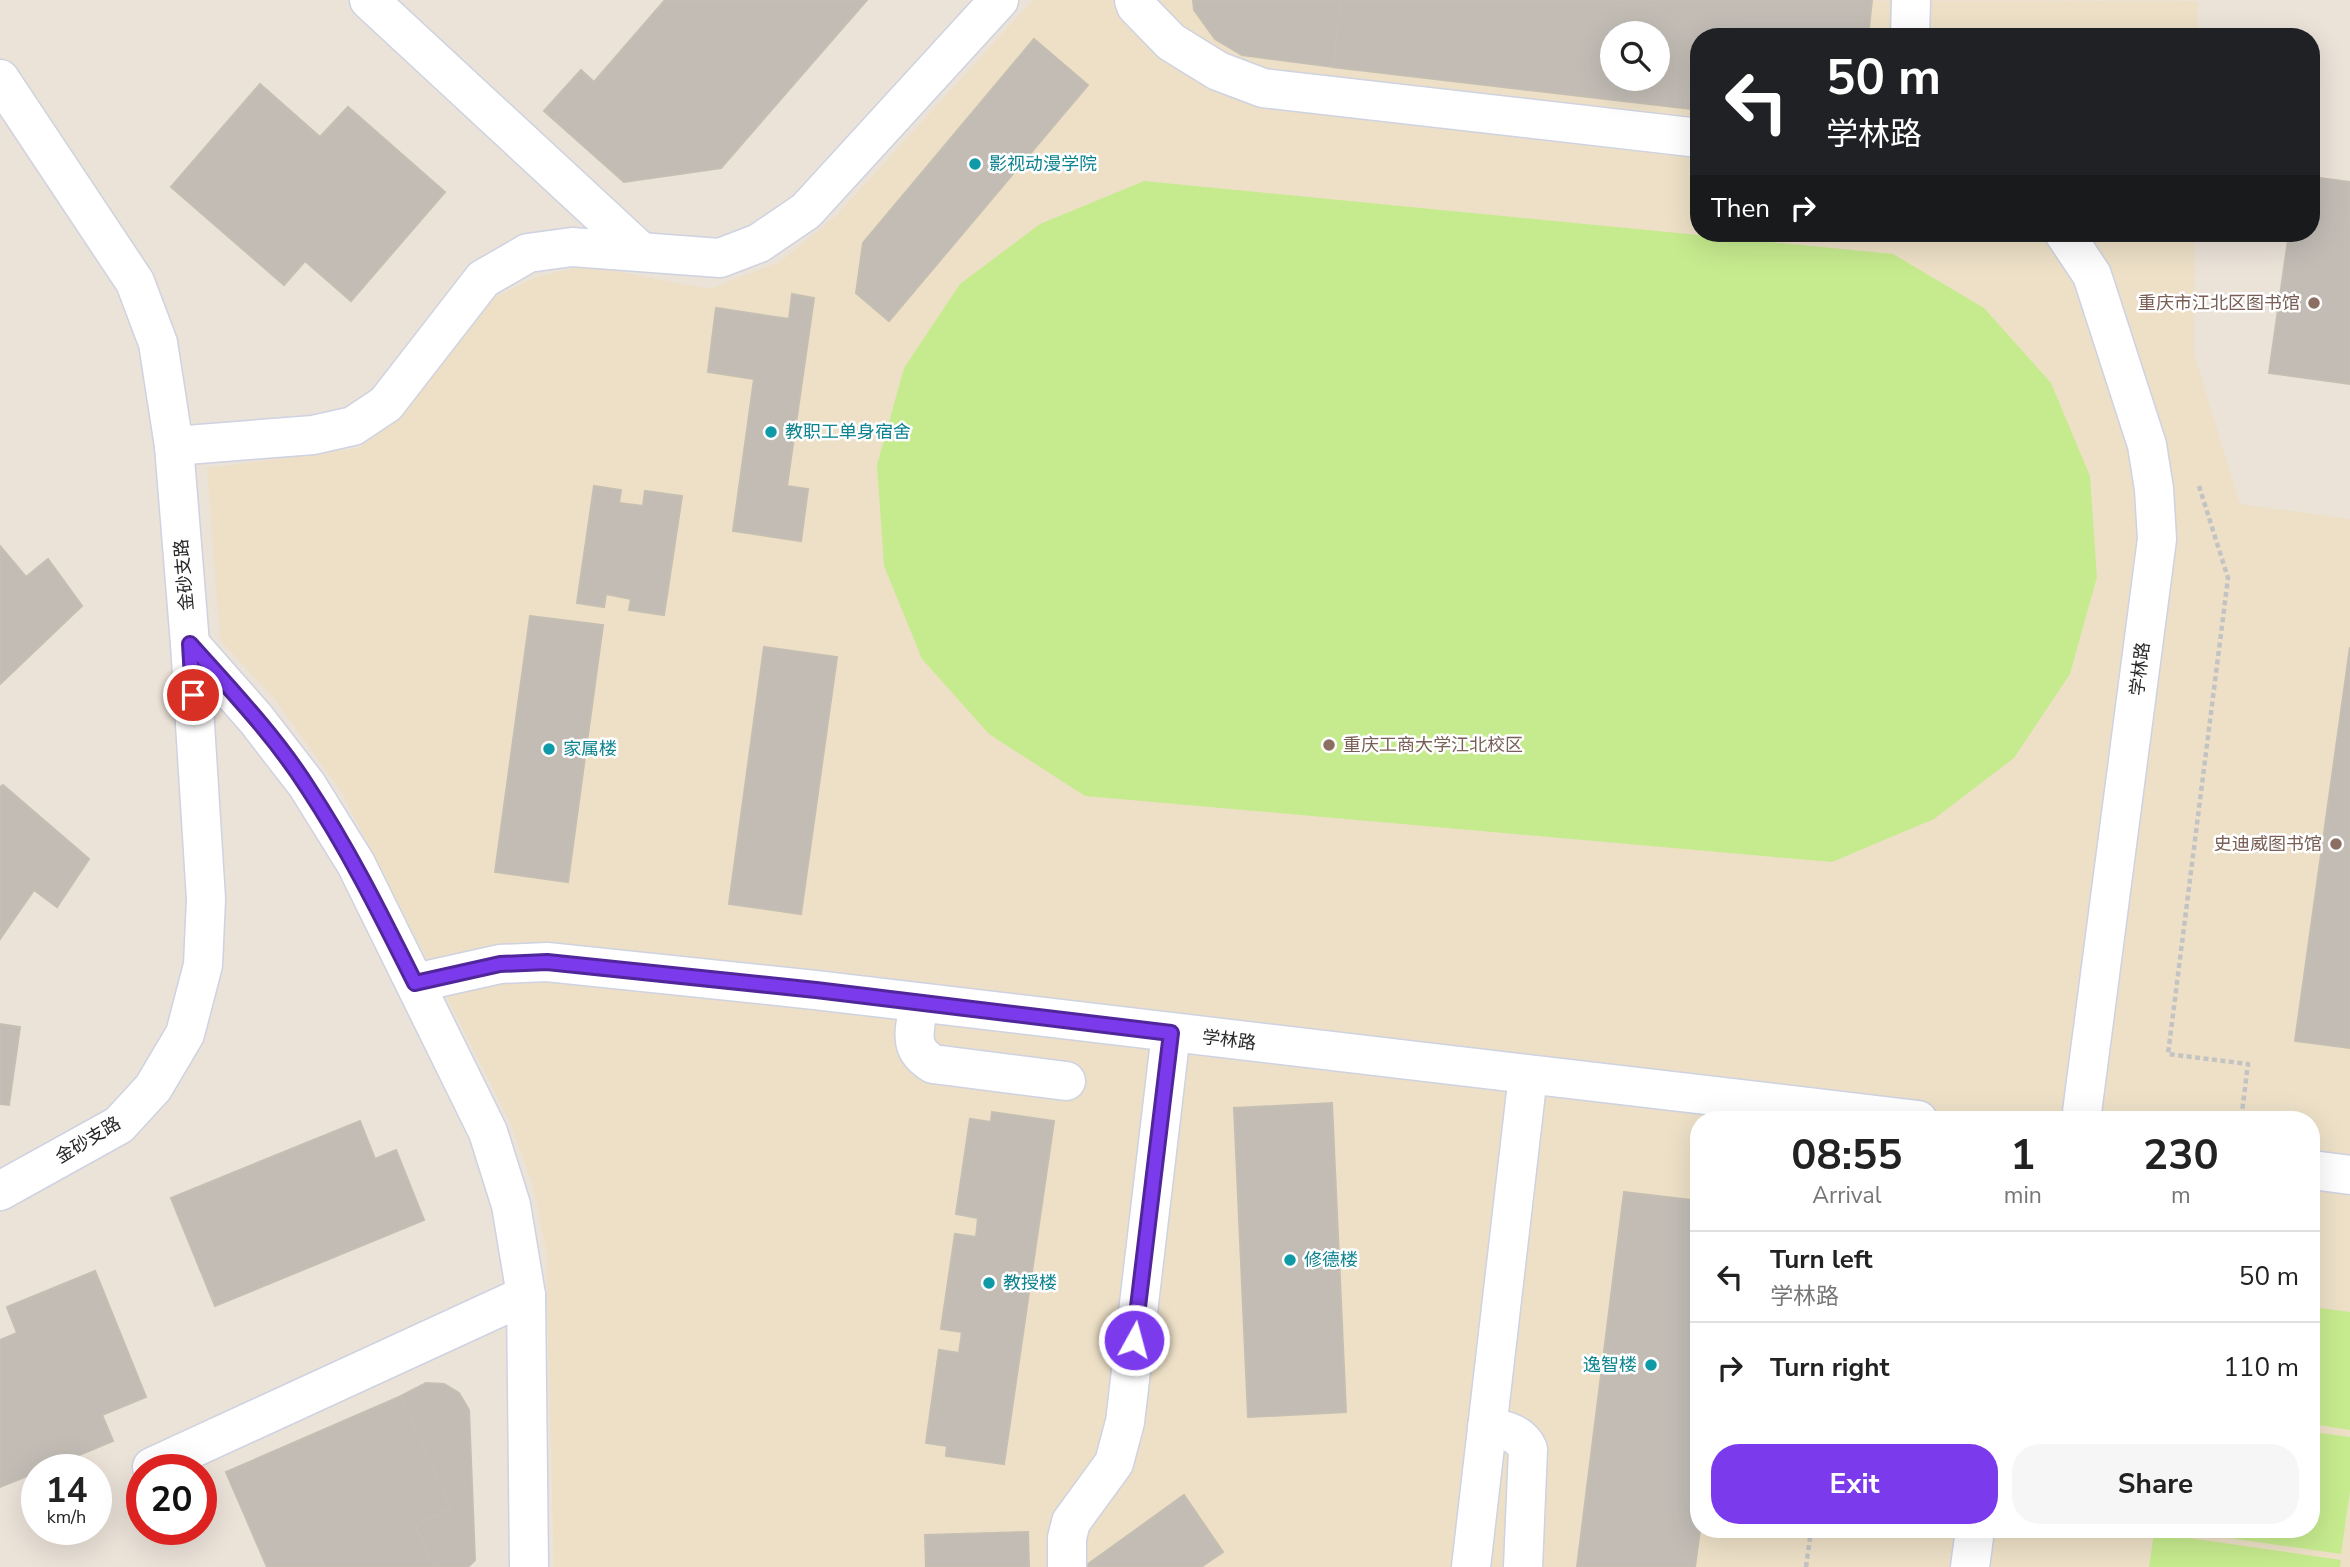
<!DOCTYPE html>
<html lang="en">
<head>
<meta charset="utf-8">
<style>
	:root { --surface:#fff; --page:#f6f6f6; --text:#222; --muted:#767676; --line:#e0e0e0; --accent:#7c3aed }
	body { margin:0; font-family:"Nunito Sans","Noto Sans SC",sans-serif; background:var(--page); color:var(--text); height:100vh; display:flex; flex-direction:column; font-size:26px; white-space:nowrap }
	* { box-sizing:border-box; margin:0 }
	p { font-size:23px; color:var(--muted) }
	.icon { flex:none; width:38px; height:38px; fill:none; stroke:currentColor; stroke-width:2; stroke-linecap:round; stroke-linejoin:round }
	.map { position:relative; flex:1; overflow:hidden }
	.drawer { position:absolute; left:1690px; top:1111px; width:630px; height:427px; display:flex; flex-direction:column; background:var(--surface); border-radius:28px; box-shadow:0 7px 28px #0002 }
	.drawer>* { flex:none }
	.banner { position:absolute; left:1690px; top:28px; width:630px; height:214px; border-radius:28px; box-shadow:0 7px 28px #0002; background:#202124; color:#fff; overflow:hidden }
	.controls { position:absolute; left:1600px; top:21px; display:grid; gap:14px }
	.controls a { display:grid; place-items:center; width:70px; height:70px; border-radius:50%; background:var(--surface); box-shadow:0 7px 28px #0002; font-size:35px }
	.speed { position:absolute; left:21px; top:1454px; display:flex; gap:14px; font-size:35px; font-weight:700; text-align:center }
	.speed>* { display:grid; place-content:center; width:91px; height:91px; border-radius:50%; background:var(--surface); box-shadow:0 7px 28px #0002; line-height:1 }
	.speed small { font-size:18px; font-weight:400 }
	.speed .limit { border:10px solid #d22; background:#fff; color:#111 }
	.pin { position:absolute; display:grid; place-items:center; width:60px; height:60px; color:#fff; margin:-30px; border:4px solid #fff; border-radius:50%; box-shadow:0 2px 7px #0007 }
	.me { position:absolute; width:77px; margin:-38px; rotate:7deg; stroke-linejoin:round; filter:drop-shadow(0 0 5px #0008) }
	.turn { display:flex; align-items:center; gap:24px; height:147px; padding:0 21px; font-size:32px }
	.turn .icon { width:91px; height:91px; stroke-width:2.5 }
	.turn b { display:block; font-size:49px; line-height:60px }
	.then { display:flex; align-items:center; height:66px; padding:0 21px; background:#0003; gap:14px; font-size:26px }
	.eta { display:flex; justify-content:space-evenly; align-items:center; height:119px; text-align:center }
	.eta b { font-size:42px; font-weight:700; line-height:49px }
	.primary-button { display:flex; gap:14px; margin-top:auto; padding:14px 21px }
	.primary-button a { flex:1; height:80px; border-radius:28px; background:var(--accent); color:#fff; font-size:28px; font-weight:700; line-height:80px; text-align:center }
	.primary-button a+a { background:var(--page); color:var(--text) }
	ul { padding:0; list-style:none }
	li { display:flex; align-items:center; gap:21px; height:91px; padding:0 21px; border-top:2px solid var(--line) }
	li div { flex:1 }
	li b { display:block; font-size:26px }
	li em { font-style:normal }
	.map>svg:first-child { display:block }
	.education { fill:#ede0c7; fill-rule:evenodd }
	.pitch { fill:#c6eb8e }
	.building { fill:#c2bcb5; stroke:#c5beb2; stroke-width:2; fill-rule:evenodd }
	.lines { fill:none; stroke-linecap:round; stroke-linejoin:round }
	.minor-casing { stroke:#ced2e1; stroke-width:41 }
	.path { stroke:#c3c3c3; stroke-width:4.5; stroke-dasharray:5 3.5; stroke-linecap:butt }
	.minor { stroke:#fff; stroke-width:38 }
	.route-casing { stroke:#51269a; stroke-width:18 }
	.route { stroke:#7c3aed; stroke-width:12 }
	.culture-dot { fill:#0f9aa8; stroke:#fff; stroke-width:2.5 }
	.education-dot { fill:#8d6e63; stroke:#fff; stroke-width:2.5 }
	.labels { text-anchor:middle; stroke-width:5; stroke-linejoin:round; paint-order:stroke }
	.culture-label { font-size:18px; fill:#0d838f; stroke:#fff; text-anchor:start }
	.education-label { font-size:18px; fill:#785e54; stroke:#fff; text-anchor:end }
	.street-label { font-size:18px; fill:#272727; stroke:#fff }
</style>
</head>
<body>
<div class="map">
<svg width="2350" height="1567" viewBox="0 0 2350 1567">
	<rect width="100%" height="100%" fill="#ebe2d8"/>
	<path class="education" d="M1033,0L2198,1V37H1699V233H2195L2194,354L2240,504L2350,519V1567H554L546,1250L533,1185L509,1119L342,793L274,698L220,640L207,468L359,448L404,413L492,299L536,277L580,267L616,271L709,289L780,262L837,215ZM1612,33H1657V79H1612ZM1699,1120H2312V1530H1699Z"/>
	<g class="pitch">
		<polygon points="1144,181 1893,254 1984,308 2051,383 2090,476 2097,577 2070,674 2014,758 1934,819 1832,862 1085,796 989,734 922,659 884,566 877,465 904,368 960,284 1040,224"/>
		<polygon points="2312,1307 2350,1312 2350,1430 2312,1424"/>
		<polygon points="2312,1432 2350,1437 2350,1491 2341,1554 2174,1530 2312,1530"/>
		<polygon points="2154,1533 2341,1560 2340,1567 2149,1567"/>
	</g>
	<g class="building">
		<polygon points="665,0 867,0 721,168 624,182 544,111 581,70 594,82"/>
		<polygon points="1193,0 1341,0 1333,67 1242,55 1215,39 1194,10"/>
		<path d="M1341,0H1872L1868,37H1699V110L1333,67ZM1612,33H1657V79H1612Z"/>
		<polygon points="1034,39 1088,85 889,321 856,293 863,243"/>
		<polygon points="260,84 320,137 348,107 445,192 351,301 305,261 284,285 171,187"/>
		<polygon points="2312,177 2350,182 2350,384 2269,373 2289,233 2312,233"/>
		<polygon points="792,294 814,298 787,486 808,489 801,541 733,531 754,379 708,372 716,308 789,319"/>
		<polygon points="594,486 621,490 619,503 643,506 645,491 682,496 664,615 629,610 631,599 606,594 604,607 577,603"/>
		<polygon points="0,546 26,577 48,559 82,606 0,684"/>
		<polygon points="530,616 603,625 568,882 495,872"/>
		<polygon points="764,647 837,657 801,914 729,904"/>
		<polygon points="2350,647 2350,1048 2295,1041"/>
		<polygon points="3,785 89,859 57,907 34,890 0,939 0,787"/>
		<polygon points="0,1024 20,1027 9,1105 0,1104"/>
		<polygon points="1332,1103 1346,1412 1248,1417 1234,1108"/>
		<polygon points="992,1112 1054,1121 1004,1464 946,1456 947,1446 926,1443 939,1350 959,1353 962,1332 941,1329 955,1234 976,1237 978,1218 956,1214 970,1119 991,1122"/>
		<polygon points="360,1121 375,1159 396,1150 424,1220 215,1306 171,1198"/>
		<polygon points="1624,1192 1699,1201 1700,1530 1695,1567 1577,1567"/>
		<polygon points="95,1271 146,1397 102,1415 113,1441 43,1470 37,1470 37,1472 0,1487 0,1340 17,1333 7,1307"/>
		<polygon points="426,1383 444,1384 459,1393 469,1410 475,1560 468,1567 434,1567 415,1525 451,1509 401,1396"/>
		<polygon points="401,1396 451,1509 415,1525 434,1567 267,1567 226,1472"/>
		<polygon points="1184,1495 1223,1552 1201,1567 1084,1567"/>
		<polygon points="1028,1532 1029,1567 926,1567 925,1535"/>
	</g>
	<g class="lines">
		<g class="minor-casing">
			<g id="minor">
				<polyline points="369,0 640,251"/>
				<polyline points="1134,0 1136,6 1171,42 1218,71 1263,88 1699,138"/>
				<polyline points="1910,37 1911,0"/>
				<polyline points="0,79 135,282 158,343 174,446 190,644 206,899 203,965 185,1034 153,1088 119,1125 0,1191"/>
				<polyline points="2064,233 2092,275 2147,445 2154,489 2157,539 2081,1120"/>
				<polyline points="174,446 313,435 353,426 386,404 483,279 528,253 572,247 720,258 759,243 806,211 999,0"/>
				<polyline points="190,644 256,719 307,785 356,864 488,1132 511,1205 526,1295 529,1567"/>
				<polyline points="415,983 500,964 547,962 815,990 1918,1120"/>
				<path d="M918,1003C916,1032 906,1047 933,1064L1066,1081"/>
				<polyline points="2312,1170 2350,1175"/>
				<path d="M1487,1427C1504,1430 1520,1432 1528,1449L1523,1567"/>
				<polyline points="152,1467 526,1295"/>
				<polyline points="1067,1567 1067,1538 1071,1522 1114,1463 1125,1422 1171,1033"/>
				<polyline points="1471,1567 1528,1075"/>
				<polyline points="1970,1567 1975,1530"/>
			</g>
		</g>
		<g class="path">
			<polyline points="2199,486 2228,578 2168,1054 2248,1064 2241,1120"/>
			<polyline points="1806,1567 1811,1530"/>
		</g>
		<use href="#minor" class="minor"/>
	</g>
	<g class="lines">
		<g class="route-casing">
			<path id="route" d="M193,695L190,644C231,690 275,736 308,788C349,850 382,917 415,983L500,964L547,962L816,990L1171,1033L1134,1340"/>
		</g>
		<use href="#route" class="route"/>
	</g>
	<g class="culture-dot">
		<circle cx="975" cy="164" r="7"/>
		<circle cx="771" cy="432" r="7"/>
		<circle cx="549" cy="749" r="7"/>
		<circle cx="1290" cy="1260" r="7"/>
		<circle cx="989" cy="1283" r="7"/>
		<circle cx="1651" cy="1365" r="7"/>
	</g>
	<g class="education-dot">
		<circle cx="2314" cy="303" r="7"/>
		<circle cx="1329" cy="745" r="7"/>
		<circle cx="2336" cy="844" r="7"/>
	</g>
	<g class="labels">
		<g class="culture-label">
			<text x="989" y="170">影视动漫学院</text>
			<text x="785" y="438">教职工单身宿舍</text>
			<text x="563" y="755">家属楼</text>
			<text x="1304" y="1266">修德楼</text>
			<text x="1003" y="1289">教授楼</text>
			<text x="1637" y="1371" text-anchor="end">逸智楼</text>
		</g>
		<g class="education-label">
			<text x="2300" y="309">重庆市江北区图书馆</text>
			<text x="1343" y="751" text-anchor="start">重庆工商大学江北校区</text>
			<text x="2322" y="850">史迪威图书馆</text>
		</g>
		<g class="street-label">
			<text transform="translate(184 575) rotate(-95)" y="6">金砂支路</text>
			<text transform="translate(2140 669) rotate(-83)" y="6">学林路</text>
			<text transform="translate(1229 1040) rotate(7)" y="6">学林路</text>
			<text transform="translate(88 1140) rotate(-31)" y="6">金砂支路</text>
		</g>
	</g>
</svg>
<div class="controls">
<a><svg class="icon" aria-label="search" viewBox="0 0 24 24"><circle cx="10" cy="10" r="6"/><path d="M15 15l6 6"/></svg></a>
</div>
<div class="speed"><div>14<small>km/h</small></div><div class="limit">20</div></div>
<div class="pin" style="left:193px;top:695px;background:#d93025"><svg class="icon" aria-label="arrive" viewBox="0 0 24 24"><path d="M6 21V4h12l-3 4 3 4H6"/></svg></div>
<svg class="me" style="left:1134px;top:1340px" viewBox="-20 -20 40 40"><circle r="17" fill="#7c3aed" stroke="#fff" stroke-width="3"/><path d="M0-11L8 9 0 5-8 9z" fill="#fff"/></svg>
<div class="banner">
<div class="turn"><svg class="icon" aria-label="left" viewBox="0 0 24 24"><path d="M17 20v-9H6M10 6l-5 5 5 5"/></svg><div><b>50 m</b>学林路</div></div>
<div class="then">Then<svg class="icon" aria-label="right" viewBox="0 0 24 24"><path d="M7 20v-9h11M14 6l5 5-5 5"/></svg></div>
</div>
<section class="drawer">
<div class="eta">
<div><b>08:55</b><p>Arrival</p></div>
<div><b>1</b><p>min</p></div>
<div><b>230</b><p>m</p></div>
</div>
<ul>
<li><svg class="icon" aria-label="left" viewBox="0 0 24 24"><path d="M17 20v-9H6M10 6l-5 5 5 5"/></svg><div><b>Turn left</b><p>学林路</p></div><em>50 m</em></li>
<li><svg class="icon" aria-label="right" viewBox="0 0 24 24"><path d="M7 20v-9h11M14 6l5 5-5 5"/></svg><div><b>Turn right</b></div><em>110 m</em></li>
</ul>
<div class="primary-button"><a>Exit</a><a>Share</a></div>
</section>
</div>
</body>
</html>
